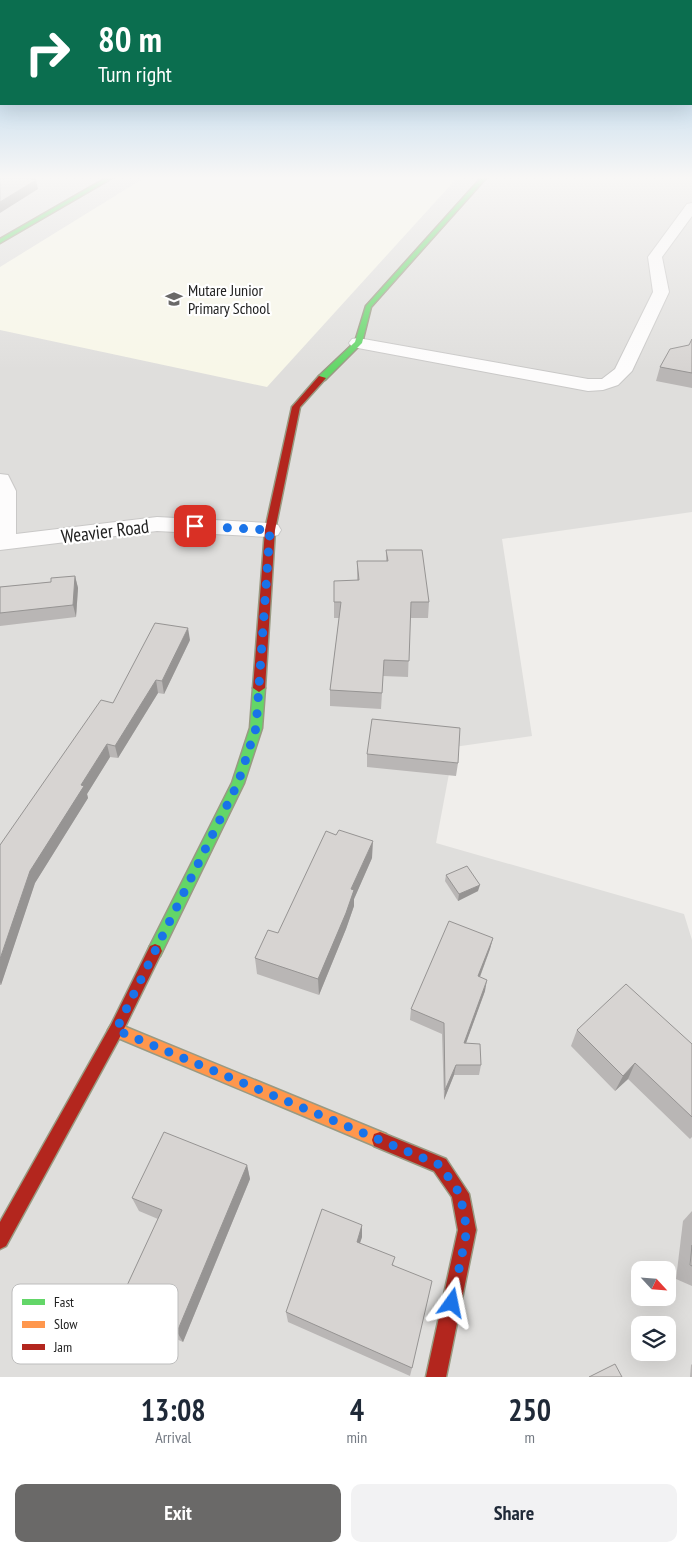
<!DOCTYPE html>
<html lang="en">
<head>
<meta charset="utf-8">
<style>
	:root { --surface:#fff; --page:#f2f2f3; --text:#1f2937; --muted:#747a83; --accent:#6a6968 }
	body { margin:0; font-family:"PT Sans Narrow",sans-serif; background:var(--page); color:var(--text); height:100vh; display:flex; flex-direction:column; font-size:19px; white-space:nowrap }
	* { box-sizing:border-box; margin:0 }
	p { font-size:16px; color:var(--muted) }
	.icon { flex:none; width:28px; height:28px; fill:none; stroke:currentColor; stroke-width:2; stroke-linecap:round; stroke-linejoin:round }
	.map { position:relative; height:1377px; overflow:hidden }
	.drawer { display:flex; flex-direction:column; background:var(--surface); flex:1 }
	.drawer>* { flex:none }
	.hud { position:absolute; left:0px; top:0px; width:692px; height:105px; box-shadow:0 5px 20px #0002; background:#0b6e4f; color:#fff; overflow:hidden }
	.needle { width:32px; rotate:116deg }
	.controls { position:absolute; left:631px; top:1261px; display:grid; gap:10px }
	.controls a { display:grid; place-items:center; width:45px; height:45px; border-radius:10px; background:var(--surface); box-shadow:0 5px 20px #0002; font-size:25px }
	.pin { position:absolute; display:grid; place-items:center; width:42px; height:42px; color:#fff; margin:-21px; border-radius:10px; box-shadow:0 2px 8px #0006 }
	.me { position:absolute; width:55px; margin:-28px; rotate:12deg; stroke-linejoin:round; filter:drop-shadow(0 0 4px #0008) }
	.turn { display:flex; align-items:center; gap:18px; height:105px; padding:0 15px; font-size:22px }
	.turn .icon { width:65px; height:65px; stroke-width:2.5 }
	.turn b { display:block; font-size:35px; line-height:42px }
	.eta { display:flex; justify-content:space-evenly; align-items:center; height:85px; text-align:center }
	.eta b { font-size:30px; font-weight:700; line-height:35px }
	.primary-button { display:flex; gap:10px; margin-top:auto; padding:10px 15px }
	.primary-button a { flex:1; height:58px; border-radius:10px; background:var(--accent); color:#fff; font-size:20px; font-weight:700; line-height:58px; text-align:center }
	.primary-button a+a { background:var(--page); color:var(--text) }
	.map>svg:first-child { display:block }
	.residential { fill:#dfdedc; fill-rule:evenodd }
	.education { fill:#f8f7e8 }
	.lines { fill:none; stroke-linecap:round; stroke-linejoin:round }
	.street-casing { stroke:#c9c8c7; stroke-width:2 }
	.fast-casing { stroke:#999a82; stroke-width:3 }
	.slow-casing { stroke:#999a82; stroke-width:3 }
	.jam-casing { stroke:#999a82; stroke-width:3 }
	.street { fill:#fdfcfc; fill-rule:evenodd }
	.fast { fill:#63d668; fill-rule:evenodd }
	.slow { fill:#ff974d; fill-rule:evenodd }
	.jam { fill:#b3261e; fill-rule:evenodd }
	.wall { fill:#b9b6b5 }
	.shaded-wall { fill:#969493 }
	.building { fill:#d7d4d2; stroke:#969493 }
	.route { stroke:#1a73e8; stroke-width:9; stroke-dasharray:0 16.2 }
	.labels { text-anchor:middle; stroke-width:4.5; stroke-linejoin:round; paint-order:stroke }
	.far-poi-label { font-size:16px; fill:#222; stroke:#fff; text-anchor:start }
	.street-label { font-size:19px; fill:#222; stroke:#fff }
	.key { fill:#fff; stroke:#bdbdbd; stroke-width:1 }
	.key-label { font-size:14px; fill:#222 }
</style>
</head>
<body>
<div class="map">
<svg width="692" height="1377" viewBox="0 0 692 1377">
	<rect width="100%" height="100%" fill="#f0eeeb"/>
	<path class="residential" d="M0,178H692V512L502,539L532,736L454,747L436,843L684,914L692,940V1377H0ZM640,1270H668V1298H640ZM640,1325H668V1352H640Z"/>
	<polygon class="education" points="144,178 457,178 267,387 0,330 0,267"/>
	<g class="lines">
		<g class="street-casing">
			<g id="street">
				<polygon points="692,203 692,216 662,257 669,292 632,371 618,385 603,390 588,391 358,348 352,347 349,343 352,339 358,338 588,379 602,379 615,369 653,292 648,257 687,204"/>
				<polygon points="0,474 8,475 16,491 16,534 157,517 270,523 278,525 281,530 278,535 270,537 157,531 0,550"/>
			</g>
		</g>
		<g class="fast-casing">
			<g id="fast">
				<polygon points="106,178 112,178 0,243 0,239"/>
				<polygon points="481,178 486,178 371,307 362,343 325,380 319,380 319,376 355,342 366,306"/>
				<polygon points="259,684 265,688 262,728 244,783 160,956 155,958 150,956 148,951 150,946 232,783 250,728 253,688"/>
			</g>
		</g>
		<g class="slow-casing">
			<polygon id="slow" points="116,1023 386,1134 388,1140 386,1146 380,1148 111,1035 108,1030 111,1025"/>
		</g>
		<g class="jam-casing">
			<g id="jam">
				<polygon points="319,376 326,378 300,407 275,530 265,688 259,692 253,688 265,530 292,407"/>
				<polygon points="155,944 160,946 162,951 121,1035 6,1246 0,1249 0,1222 111,1025 150,946"/>
				<polygon points="380,1132 446,1159 469,1194 476,1230 446,1377 426,1377 458,1230 452,1197 434,1171 374,1146 372,1140 374,1134"/>
			</g>
		</g>
		<use href="#street" class="street"/>
		<use href="#fast" class="fast"/>
		<use href="#slow" class="slow"/>
		<use href="#jam" class="jam"/>
	</g>
	<g class="wall">
		<polygon points="692,339 692,388 656,381 660,367 689,345"/>
		<polygon points="386,550 429,602 428,618 410,618 408,677 383,676 381,709 330,706 330,690 339,618 334,618 334,581 357,581 357,561 386,561"/>
		<polygon points="75,576 78,588 76,617 0,626 0,587 51,582"/>
		<polygon points="190,640 164,694 158,693 118,758 110,757 87,794 88,798 35,883 1,985 0,985 0,845 113,703"/>
		<polygon points="367,754 458,763 456,776 367,767"/>
		<polygon points="372,858 354,899 354,906 346,929 319,995 257,974 255,958 278,933"/>
		<polygon points="446,875 478,891 458,901 445,881"/>
		<polygon points="493,938 490,949 480,977 485,991 466,1043 481,1065 479,1075 454,1075 444,1100 442,1034 410,1020 411,1009"/>
		<polygon points="577,1030 692,1044 692,1137 690,1139 628,1079 615,1091 571,1046"/>
		<polygon points="247,1165 250,1179 183,1342 125,1316 118,1305 158,1219 139,1211 132,1198"/>
		<polygon points="692,1211 692,1286 676,1279 683,1221"/>
		<polygon points="362,1225 362,1237 360,1243 394,1265 412,1368 410,1376 288,1322 286,1312"/>
		<polygon points="692,1364 692,1377 690,1377 691,1365"/>
	</g>
	<g class="shaded-wall">
		<polygon points="36,180 38,189 0,213 0,202"/>
		<polygon points="75,576 78,588 76,617 73,605"/>
		<polygon points="188,628 190,640 164,694 162,681"/>
		<polygon points="156,680 158,693 118,758 115,746"/>
		<polygon points="107,744 110,757 87,794 88,798 35,883 1,985 0,982 0,959 30,871 81,785"/>
		<polygon points="373,841 372,858 354,899 354,906 346,929 319,995 318,979 351,889"/>
		<polygon points="480,885 478,891 458,901 459,894"/>
		<polygon points="493,938 490,949 476,987 478,976"/>
		<polygon points="487,980 485,991 462,1054 464,1043"/>
		<polygon points="635,1063 628,1079 615,1091 623,1076"/>
		<polygon points="456,1065 454,1075 444,1100 445,1090"/>
		<polygon points="247,1165 250,1179 183,1342 177,1332"/>
		<polygon points="362,1225 362,1237 356,1254 357,1242"/>
	</g>
	<g class="building">
		<polygon points="0,178 29,178 36,180 0,202"/>
		<polygon points="692,339 692,373 660,367 670,349 689,345"/>
		<polygon points="386,550 422,550 429,602 411,602 409,661 384,660 382,693 330,690 341,602 334,602 334,581 359,580 357,561 388,561"/>
		<polygon points="75,576 73,605 0,613 0,587 51,582 51,578"/>
		<polygon points="155,623 188,628 162,681 156,680 115,746 107,744 81,785 84,786 30,871 0,959 0,845 101,700 113,703"/>
		<polygon points="372,719 460,728 458,763 367,754"/>
		<polygon points="339,830 373,841 351,889 354,890 346,913 318,979 255,958 268,930 278,933 326,831 336,835"/>
		<polygon points="467,866 480,885 459,894 446,875"/>
		<polygon points="449,921 493,938 478,976 487,980 464,1043 480,1044 481,1065 456,1065 445,1090 444,1023 411,1009"/>
		<polygon points="626,984 692,1044 692,1117 635,1063 623,1076 577,1030"/>
		<polygon points="164,1132 247,1165 177,1332 118,1305 162,1210 132,1198"/>
		<polygon points="322,1209 362,1225 357,1242 395,1257 392,1265 432,1281 412,1368 286,1312"/>
		<polygon points="692,1245 692,1266 690,1265"/>
		<polygon points="615,1364 622,1377 589,1377"/>
	</g>
	<linearGradient id="sky" x2="0" y2="1"><stop stop-color="#97c4e6"/><stop offset="0.48" stop-color="#f8f7f6"/><stop offset="1" stop-color="#f8f7f6" stop-opacity="0"/></linearGradient>
	<rect width="692" height="370" fill="url(#sky)"/>
	<g class="lines">
		<polyline class="route" points="195,526 270,530 256,728 238,783 116,1030 440,1165 460,1194 467,1230 452,1303"/>
	</g>
	<defs>
		<g id="school-bare" transform="scale(1.35)"><path d="M0-5L7-2L0 1L-7-2ZM-4 1L0 2.5L4 1V4Q0 6-4 4Z" fill="#6a6968" stroke="#fff" stroke-width="2.5" paint-order="stroke"/></g>
	</defs>
	<g fill-rule="evenodd">
		<use href="#school-bare" x="174" y="299"/>
	</g>
	<g class="labels">
		<g class="far-poi-label">
			<text x="188" y="296">Mutare Junior<tspan x="188" dy="18">Primary School</tspan></text>
		</g>
		<g class="street-label">
			<text transform="translate(105 531) rotate(-7)" y="7">Weavier Road</text>
		</g>
	</g>
	<rect x="12" y="1284" width="166" height="80" rx="8" class="key"/>
	<rect x="22" y="1299" width="23" height="6" fill="#63d668"/>
	<rect x="22" y="1321" width="23" height="7" fill="#ff974d"/>
	<rect x="22" y="1344" width="23" height="6" fill="#b3261e"/>
	<g class="key-label">
		<text x="54" y="1307">Fast</text>
		<text x="54" y="1329">Slow</text>
		<text x="54" y="1352">Jam</text>
	</g>
</svg>
<div class="controls">
<a><svg class="needle" viewBox="-14 -14 28 28"><path d="M0-13l5 13h-10z" fill="#e53935"/><path d="M0 13l5-13h-10z" fill="#747a83"/></svg></a>
<a><svg class="icon" aria-label="layers" viewBox="0 0 24 24"><path d="M12 4l9 5-9 5-9-5zM3 14l9 5 9-5"/></svg></a>
</div>
<div class="pin" style="left:195px;top:526px;background:#d93025"><svg class="icon" aria-label="arrive" viewBox="0 0 24 24"><path d="M6 21V4h12l-3 4 3 4H6"/></svg></div>
<svg class="me" style="left:452px;top:1303px" viewBox="-20 -20 40 40"><path d="M0-17L14 15 0 8-14 15z" fill="#1a73e8" stroke="#fff" stroke-width="4"/></svg>
<div class="hud">
<div class="turn"><svg class="icon" aria-label="right" viewBox="0 0 24 24"><path d="M7 20v-9h11M14 6l5 5-5 5"/></svg><div><b>80 m</b>Turn right</div></div>
</div>
</div>
<section class="drawer">
<div class="eta">
<div><b>13:08</b><p>Arrival</p></div>
<div><b>4</b><p>min</p></div>
<div><b>250</b><p>m</p></div>
</div>
<div class="primary-button"><a>Exit</a><a>Share</a></div>
</section>
</body>
</html>
